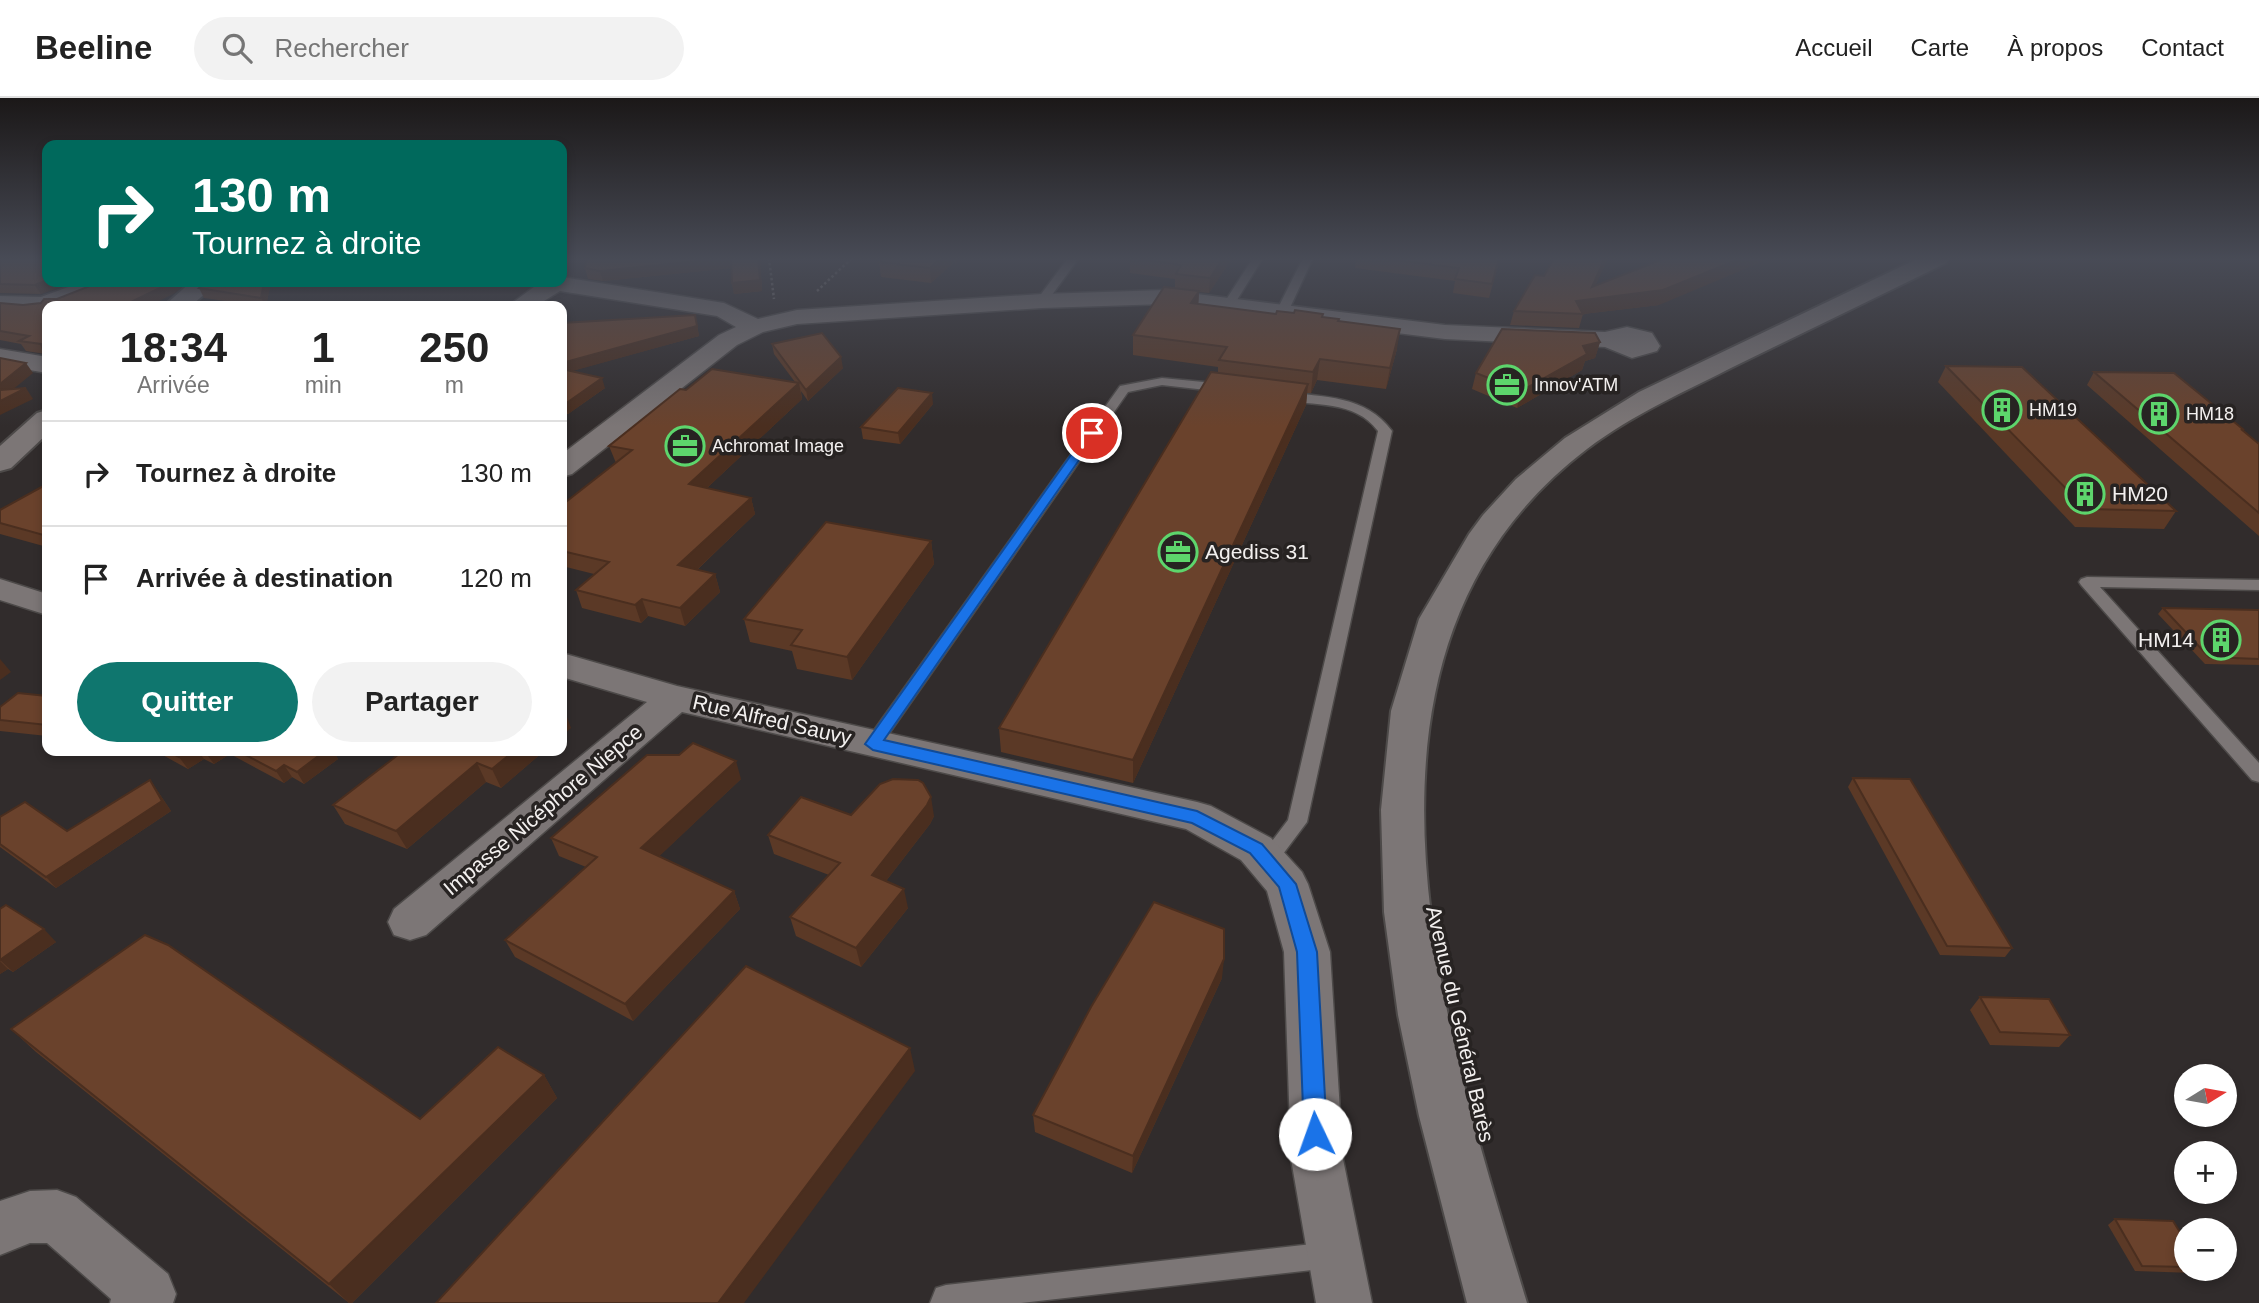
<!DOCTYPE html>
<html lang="fr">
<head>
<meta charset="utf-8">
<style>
	:root { --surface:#fff; --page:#f2f2f2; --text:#222; --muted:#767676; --line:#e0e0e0; --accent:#0f766e }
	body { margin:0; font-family:Arial,sans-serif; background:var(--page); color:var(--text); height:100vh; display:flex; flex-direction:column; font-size:26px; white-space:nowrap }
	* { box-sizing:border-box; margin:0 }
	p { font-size:23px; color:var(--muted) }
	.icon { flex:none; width:38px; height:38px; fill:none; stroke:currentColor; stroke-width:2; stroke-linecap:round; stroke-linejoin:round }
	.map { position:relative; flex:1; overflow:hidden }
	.drawer { position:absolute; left:42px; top:203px; width:525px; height:455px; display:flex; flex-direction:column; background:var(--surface); border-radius:14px; box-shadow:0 4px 10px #0003 }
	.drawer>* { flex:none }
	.guide { position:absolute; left:42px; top:42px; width:525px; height:147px; border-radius:14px; box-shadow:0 4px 10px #0003; background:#00695c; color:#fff; overflow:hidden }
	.needle { width:46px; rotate:79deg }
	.tools { position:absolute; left:2174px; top:966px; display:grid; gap:14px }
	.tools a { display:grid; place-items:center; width:63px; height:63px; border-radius:50%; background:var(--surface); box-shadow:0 4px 10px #0003; font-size:35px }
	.pin { position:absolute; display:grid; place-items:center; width:60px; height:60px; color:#fff; margin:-30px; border:4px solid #fff; border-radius:50%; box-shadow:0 2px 7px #0007 }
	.me { position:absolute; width:77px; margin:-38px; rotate:357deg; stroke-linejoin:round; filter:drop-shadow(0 0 5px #0008) }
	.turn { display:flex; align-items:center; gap:24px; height:147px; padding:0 35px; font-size:32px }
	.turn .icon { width:91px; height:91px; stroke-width:2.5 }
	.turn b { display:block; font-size:49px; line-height:60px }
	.eta { display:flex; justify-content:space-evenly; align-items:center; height:119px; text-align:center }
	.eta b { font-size:42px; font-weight:800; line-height:49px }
	.primary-button { display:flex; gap:14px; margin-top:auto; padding:14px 35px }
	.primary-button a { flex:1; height:80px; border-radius:42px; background:var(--accent); color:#fff; font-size:28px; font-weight:800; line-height:80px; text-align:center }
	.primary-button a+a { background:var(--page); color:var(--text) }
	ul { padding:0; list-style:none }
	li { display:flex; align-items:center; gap:21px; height:105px; padding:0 35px; border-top:2px solid var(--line) }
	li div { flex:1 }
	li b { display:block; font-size:26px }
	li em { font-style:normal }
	header { display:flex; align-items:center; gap:42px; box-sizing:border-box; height:98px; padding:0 35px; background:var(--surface); border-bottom:2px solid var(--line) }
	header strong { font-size:33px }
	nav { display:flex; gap:38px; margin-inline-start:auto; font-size:24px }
	.search { width:490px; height:63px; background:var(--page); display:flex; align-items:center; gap:18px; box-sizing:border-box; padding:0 24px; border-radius:38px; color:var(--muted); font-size:26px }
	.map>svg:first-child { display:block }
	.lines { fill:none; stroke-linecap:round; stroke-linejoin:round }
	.service-casing { stroke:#4d4a49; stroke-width:3 }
	.minor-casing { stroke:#4d4a49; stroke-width:3 }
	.tertiary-casing { stroke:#4d4a49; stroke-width:4 }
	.secondary-casing { stroke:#4d4a49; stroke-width:4 }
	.path { stroke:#7e7a79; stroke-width:2.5; stroke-dasharray:2.5 2.5; stroke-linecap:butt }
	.service { fill:#7c7676; fill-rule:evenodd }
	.minor { fill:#7c7676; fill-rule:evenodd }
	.tertiary { fill:#7c7676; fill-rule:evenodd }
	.secondary { fill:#7c7676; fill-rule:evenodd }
	.wall { fill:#5b3926 }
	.shaded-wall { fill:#4a2e1f }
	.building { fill:#6a422c; stroke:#4a2e1f; stroke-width:2 }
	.route { fill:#1a73e8; stroke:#114b97; stroke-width:2 }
	.labels { text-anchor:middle; stroke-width:7; stroke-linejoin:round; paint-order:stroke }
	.far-poi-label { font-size:18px; fill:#f3f0ef; stroke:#272322; text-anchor:start }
	.poi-label { font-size:21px; fill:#f3f0ef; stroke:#272322; text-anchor:start }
	.street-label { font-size:21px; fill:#f3f0ef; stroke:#272322 }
</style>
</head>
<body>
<header>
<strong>Beeline</strong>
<div class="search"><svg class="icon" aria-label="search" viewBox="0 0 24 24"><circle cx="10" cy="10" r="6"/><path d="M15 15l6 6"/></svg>Rechercher</div>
<nav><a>Accueil</a><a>Carte</a><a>À propos</a><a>Contact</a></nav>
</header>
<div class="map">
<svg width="2259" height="1205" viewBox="0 0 2259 1205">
	<rect width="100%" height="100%" fill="#312c2c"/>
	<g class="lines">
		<g class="service-casing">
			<g id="service">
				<polygon points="1068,160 1079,160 1046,205 1038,205 1036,203"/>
				<polygon points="1253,160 1263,160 1232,210 1224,210 1222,208"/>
				<polygon points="1303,160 1313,160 1288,214 1278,216 1276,214"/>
				<polygon points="1162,280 1224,286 1230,290 1224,294 1162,287 1128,294 879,650 867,650 864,646 867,642 1120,288"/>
				<path d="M1283,294C1323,299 1366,297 1392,333L1307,724L1274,768L1267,771L1260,768L1257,763L1288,722L1378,333C1354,301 1314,309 1279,301L1277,298Z"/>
				<polygon points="2087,479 2259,482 2259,492 2100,489 2259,665 2259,684 2252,682 2081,487 2079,484 2081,481"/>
				<polygon points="1330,1144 1339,1148 1343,1157 1339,1166 1330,1170 1021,1205 930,1205 936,1190 946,1187"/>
			</g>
		</g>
		<g class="minor-casing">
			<g id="minor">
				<polygon points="562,179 724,205 758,221 797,212 1042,196 1165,192 1445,227 1605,234 1627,229 1652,235 1660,248 1657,253 1632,260 1605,249 1445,241 1165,206 1042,210 797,226 763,234 737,247 572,376 562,379 562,356 719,237 736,229 717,218 560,193 536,208 508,208 538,186 537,184 562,184"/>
				<polygon points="82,184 112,184 109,189 62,208 47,208 47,212 29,214 0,212 0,198 41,199"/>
				<polygon points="0,251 47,259 47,275 0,267"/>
				<polygon points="0,481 47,496 47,517 0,502"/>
				<polygon points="562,555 677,588 1197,704 1211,708 1271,740 1302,774 1308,786 1330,854 1343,1061 1372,1205 1316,1205 1291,1061 1284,854 1267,793 1241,762 1186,731 682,614 426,837 410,842 394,837 388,824 394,811 647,604 562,579"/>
				<polygon points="57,1092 76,1099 168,1176 176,1196 173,1205 110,1205 111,1201 47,1145 30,1145 0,1157 0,1103 30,1093"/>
			</g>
		</g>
		<g class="tertiary-casing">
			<g id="tertiary">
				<polygon points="191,184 218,184 191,208 164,208"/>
				<polygon points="47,312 47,336 11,370 0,373 0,348 37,315"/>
			</g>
		</g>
		<g class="secondary-casing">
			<path id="secondary" d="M1919,160H1949L1946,165C1877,199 1807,233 1737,267C1686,293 1633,316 1587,351C1317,557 1446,937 1527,1205H1467L1419,1018L1398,917L1384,814L1381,712L1391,613L1419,521L1469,436L1483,417L1516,381L1565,340L1639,294Z"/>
		</g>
		<g class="path">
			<polyline points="769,160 774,201"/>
			<polyline points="817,193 852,160"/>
		</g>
		<use href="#service" class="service"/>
		<use href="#minor" class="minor"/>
		<use href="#tertiary" class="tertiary"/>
		<use href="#secondary" class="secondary"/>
	</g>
	<g class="wall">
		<polygon points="0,160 47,160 41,196 0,195"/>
		<polygon points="587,160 760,160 762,193 734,196 732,185 731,170 603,183 588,181 585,170"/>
		<polygon points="883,160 961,160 956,166 954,164 931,185 881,179 879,164"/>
		<polygon points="1130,160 1232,160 1209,195 1199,194 1198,206 1276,216 1323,216 1323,219 1339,223 1397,251 1386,291 1317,282 1311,295 1307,295 1306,307 1133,685 1001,654 999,630 1218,275 1218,269 1133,257 1133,237 1175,190 1175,181 1130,175"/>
		<polygon points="1356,160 1500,160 1489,200 1453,195 1455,183 1355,170"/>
		<polygon points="1554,160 1608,160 1595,187 1659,207 1583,216 1579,230 1510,227 1514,213 1544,178"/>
		<polygon points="271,184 266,208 259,208 204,200 199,190"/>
		<polygon points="175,195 47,208 47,258 46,256 26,253 21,246 0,242 0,205 23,207"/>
		<polygon points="695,217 699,238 571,273 605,290 568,316 562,314 562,225"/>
		<polygon points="1600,244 1595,260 1585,263 1582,272 1517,310 1472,291 1476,275"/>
		<polygon points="772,246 843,270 808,303 801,293 802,301 707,390 751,400 755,416 697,472 715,476 720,494 685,528 648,518 641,525 582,510 576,492 594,476 562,468 562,407 616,365 609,348 686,292 795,284 774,256"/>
		<polygon points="1946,268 2176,413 2164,431 2075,429 1938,284"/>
		<polygon points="2094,274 2244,332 2243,333 2259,346 2259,438 2087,287"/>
		<polygon points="933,306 900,346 863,341 861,329"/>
		<polygon points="47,386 47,449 0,436 0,412"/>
		<polygon points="931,443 934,466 852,582 797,571 792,553 750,544 744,521"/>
		<polygon points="2163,510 2259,512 2259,567 2205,566 2158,516"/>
		<polygon points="47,598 47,638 0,633 0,609"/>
		<polygon points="158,653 333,653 338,661 304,686 292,679 284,685 230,656 214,666 204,661 188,671 159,655"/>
		<polygon points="403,653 544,653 501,690 486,684 407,751 345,726 333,707"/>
		<polygon points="1853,680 2012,850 2005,859 1940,857 1848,689"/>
		<polygon points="741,681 659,758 734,793 740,811 633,923 515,859 505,842 586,769 559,758 551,740"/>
		<polygon points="150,682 171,713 56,790 0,749 0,719 67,733"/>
		<polygon points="851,717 934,718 930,726 886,783 908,810 861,869 796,838 790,819 829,777 774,756 768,737"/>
		<polygon points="0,811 56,844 13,874 8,871 0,876"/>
		<polygon points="1222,880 1132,1075 1035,1034 1033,1017"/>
		<polygon points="1980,899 2070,937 2059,949 1990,947 1970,912"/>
		<polygon points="11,931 420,1021 544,977 557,1000 352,1205 349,1205 36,954"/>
		<polygon points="2115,1121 2186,1144 2186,1171 2200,1171 2194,1175 2135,1173 2108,1127"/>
	</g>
	<g class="shaded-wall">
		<polygon points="731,160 733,170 603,183 600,173"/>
		<polygon points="758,160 760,160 762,193 734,196 732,185"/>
		<polygon points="940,160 953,160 954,164 931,185 930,170"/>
		<polygon points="955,160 961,160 956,166"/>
		<polygon points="1223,160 1232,160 1209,195 1210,180"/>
		<polygon points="1605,160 1608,160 1589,202 1742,160 1771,160 1659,207 1583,216 1576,203 1592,189"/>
		<polygon points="47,182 47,184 75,184 41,196 35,187"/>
		<polygon points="172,184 188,184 175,195 149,208 123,208"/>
		<polygon points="264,184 271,184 266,208 261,200"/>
		<polygon points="1199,193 1198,213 1191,205"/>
		<polygon points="695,217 699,238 562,276 562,265"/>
		<polygon points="1400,231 1397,251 1386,291 1390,270"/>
		<polygon points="1600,244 1595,260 1585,263 1582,272 1517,310 1521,293 1583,248"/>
		<polygon points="47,248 47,258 43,252"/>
		<polygon points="841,259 843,270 808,303 806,292"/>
		<polygon points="1320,261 1317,282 1311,295 1313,274"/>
		<polygon points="26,265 33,275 0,302 0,286"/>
		<polygon points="602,280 605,290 568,316 565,306"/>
		<polygon points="799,285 802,301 693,403 689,386"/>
		<polygon points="1308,286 1306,307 1133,685 1133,662"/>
		<polygon points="26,290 33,301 0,317 0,303"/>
		<polygon points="932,295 933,306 900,346 898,335"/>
		<polygon points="751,400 755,416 683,485 678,467"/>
		<polygon points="931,443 934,466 852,582 847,559"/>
		<polygon points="715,476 720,494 685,528 680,510"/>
		<polygon points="642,501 648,518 641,525 635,507"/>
		<polygon points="0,561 11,574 0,582"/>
		<polygon points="564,611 571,630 562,638 562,612"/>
		<polygon points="189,653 198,653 204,661 188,671 179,659"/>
		<polygon points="208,653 228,653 230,656 214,666 205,654"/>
		<polygon points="325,653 333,653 338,661 304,686 297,674"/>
		<polygon points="514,653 544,653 501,690 492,671"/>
		<polygon points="736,663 741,681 649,768 641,750"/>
		<polygon points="477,665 486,684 407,751 396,733"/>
		<polygon points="284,667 292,679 284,685 276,673"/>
		<polygon points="150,682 171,713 56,790 46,779"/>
		<polygon points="931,699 934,718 930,726 876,796 872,777"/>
		<polygon points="904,791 908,810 861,869 856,850"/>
		<polygon points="734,793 740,811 633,923 625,906"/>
		<polygon points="44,831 56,844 13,874 0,862"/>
		<polygon points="1224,861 1222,880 1132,1075 1133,1058"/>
		<polygon points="0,863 8,871 0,876"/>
		<polygon points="910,950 915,973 744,1205 718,1205"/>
		<polygon points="544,977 557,1000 352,1205 349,1205 329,1186"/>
	</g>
	<g class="building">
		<polygon points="0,160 47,160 47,182 35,187 0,186"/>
		<polygon points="587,160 728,160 600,173 585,170"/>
		<polygon points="731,160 758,160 760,182 732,185"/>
		<polygon points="883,160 940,160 930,170 879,164"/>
		<polygon points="1132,160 1223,160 1210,180 1176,176 1181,167"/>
		<polygon points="1379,160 1499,160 1492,186 1455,181 1459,170"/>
		<polygon points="1554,160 1605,160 1592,189 1666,160 1742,160 1663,192 1576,203 1583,216 1514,213 1535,177 1544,178"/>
		<polygon points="100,184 172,184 123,208 47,208 47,248 43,252 41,246 19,243 29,238 0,233 0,205 23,207 41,205 44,201 57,201"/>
		<polygon points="206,184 264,184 261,200 199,190"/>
		<polygon points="1164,189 1199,193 1191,205 1276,216 1277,213 1294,215 1295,212 1323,216 1322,219 1339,221 1338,223 1400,231 1390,270 1320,261 1313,274 1219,262 1227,249 1133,237"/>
		<polygon points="695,217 697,228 562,265 562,225"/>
		<polygon points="1502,231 1595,235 1600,244 1583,248 1587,256 1521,293 1476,275"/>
		<polygon points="822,235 841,259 806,292 772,246"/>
		<polygon points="0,260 26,265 0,286"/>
		<polygon points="1946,268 2022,269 2176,413 2086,411"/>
		<polygon points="562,271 602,280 565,306 562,305"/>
		<polygon points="712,271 799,285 689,386 751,400 678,467 715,476 680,510 642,501 635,507 576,492 609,464 562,453 562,407 632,352 609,348 680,291 686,292"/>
		<polygon points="1211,274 1308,286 1133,662 999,630"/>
		<polygon points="2094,274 2174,275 2244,332 2241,331 2259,346 2259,415"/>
		<polygon points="26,290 0,303 0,292"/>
		<polygon points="898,290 932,295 898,335 861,329"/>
		<polygon points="47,386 47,438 0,425 0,412"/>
		<polygon points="826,424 931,443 847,559 791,547 802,532 744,521"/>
		<polygon points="2163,510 2259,512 2259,561 2209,559"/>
		<polygon points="18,595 47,598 47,627 0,622 0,609"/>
		<polygon points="693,645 736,663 641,750 734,793 625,906 505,842 597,759 551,740 647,657 679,657"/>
		<polygon points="168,653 189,653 179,659"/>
		<polygon points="238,653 325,653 297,674 284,667 276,673"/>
		<polygon points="403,653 514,653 492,671 477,665 396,733 333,707"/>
		<polygon points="1853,680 1910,681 2012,850 1947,848"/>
		<polygon points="893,681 918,682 923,685 931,699 927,707 872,777 904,791 856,850 790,819 840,765 768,737 801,699 851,717 880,686"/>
		<polygon points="150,682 162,703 46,779 0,746 0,719 25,704 67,733"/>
		<polygon points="1154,804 1224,831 1224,861 1133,1058 1033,1017 1091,909"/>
		<polygon points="6,807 44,831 0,862 0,811"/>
		<polygon points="145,837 168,847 420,1021 498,949 544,977 329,1186 11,931"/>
		<polygon points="746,868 910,950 718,1205 436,1205"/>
		<polygon points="1980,899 2049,901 2070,937 2000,934"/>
		<polygon points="2115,1121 2173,1123 2186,1144 2186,1169 2142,1168"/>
	</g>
	<linearGradient id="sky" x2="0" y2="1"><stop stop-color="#1b1818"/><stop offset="0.49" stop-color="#484b56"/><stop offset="1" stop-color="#484b56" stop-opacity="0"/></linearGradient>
	<rect width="2259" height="329" fill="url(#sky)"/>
	<polygon class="route" points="1092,332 1098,335 884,642 1197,713 1262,746 1296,786 1317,854 1327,1036 1323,1043 1315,1046 1308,1043 1304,1036 1297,854 1279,789 1250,755 1192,725 873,652 865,646 1088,333"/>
	<defs>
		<g id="office-ring" transform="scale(2.0125)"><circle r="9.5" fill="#272322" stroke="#5dd56c" stroke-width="1.5"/><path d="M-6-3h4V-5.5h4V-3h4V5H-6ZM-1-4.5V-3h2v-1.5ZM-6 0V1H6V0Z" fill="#5dd56c"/></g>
		<g id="building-ring" transform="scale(2.0125)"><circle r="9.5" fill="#272322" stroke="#5dd56c" stroke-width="1.5"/><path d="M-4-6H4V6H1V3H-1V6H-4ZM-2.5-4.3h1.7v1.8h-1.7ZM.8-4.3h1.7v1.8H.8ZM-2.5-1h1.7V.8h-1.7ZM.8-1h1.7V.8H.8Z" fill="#5dd56c"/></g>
	</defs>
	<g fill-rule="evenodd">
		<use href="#office-ring" x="1507" y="287"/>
		<use href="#building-ring" x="2002" y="312"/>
		<use href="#building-ring" x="2159" y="316"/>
		<use href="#office-ring" x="685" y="348"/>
		<use href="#building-ring" x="2085" y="396"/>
		<use href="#office-ring" x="1178" y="454"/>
		<use href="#building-ring" x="2221" y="542"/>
	</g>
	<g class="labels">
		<g class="far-poi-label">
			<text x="1534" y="293">Innov'ATM</text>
			<text x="2029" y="318">HM19</text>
			<text x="2186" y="322">HM18</text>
			<text x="712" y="354">Achromat Image</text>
		</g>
		<g class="poi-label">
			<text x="2112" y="403">HM20</text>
			<text x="1205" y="461">Agediss 31</text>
			<text x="2194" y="549" text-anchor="end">HM14</text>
		</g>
		<g class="street-label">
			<text transform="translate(772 622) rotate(13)" y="7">Rue Alfred Sauvy</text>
			<text transform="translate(543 712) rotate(-40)" y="7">Impasse Nicéphore Niepce</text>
			<text transform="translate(1460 926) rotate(77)" y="7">Avenue du Général Barès</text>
		</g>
	</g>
</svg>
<div class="tools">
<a><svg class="needle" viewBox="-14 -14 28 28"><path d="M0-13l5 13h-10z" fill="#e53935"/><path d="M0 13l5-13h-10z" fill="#767676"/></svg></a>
<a>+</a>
<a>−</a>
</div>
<div class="pin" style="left:1092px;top:335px;background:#d93025"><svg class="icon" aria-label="arrive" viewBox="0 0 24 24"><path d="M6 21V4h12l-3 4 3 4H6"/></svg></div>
<svg class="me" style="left:1315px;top:1036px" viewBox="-20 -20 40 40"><circle r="19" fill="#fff"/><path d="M0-13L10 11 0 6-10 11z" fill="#1a73e8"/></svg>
<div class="guide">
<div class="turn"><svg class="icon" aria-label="right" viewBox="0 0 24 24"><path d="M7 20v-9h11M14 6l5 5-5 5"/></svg><div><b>130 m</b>Tournez à droite</div></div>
</div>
<section class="drawer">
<div class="eta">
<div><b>18:34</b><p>Arrivée</p></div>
<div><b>1</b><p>min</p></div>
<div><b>250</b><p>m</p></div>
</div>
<ul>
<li><svg class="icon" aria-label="right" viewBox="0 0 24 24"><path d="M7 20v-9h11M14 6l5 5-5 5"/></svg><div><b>Tournez à droite</b></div><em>130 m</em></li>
<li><svg class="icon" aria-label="arrive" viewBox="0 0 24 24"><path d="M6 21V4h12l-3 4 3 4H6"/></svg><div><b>Arrivée à destination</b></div><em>120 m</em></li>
</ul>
<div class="primary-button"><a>Quitter</a><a>Partager</a></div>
</section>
</div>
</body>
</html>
